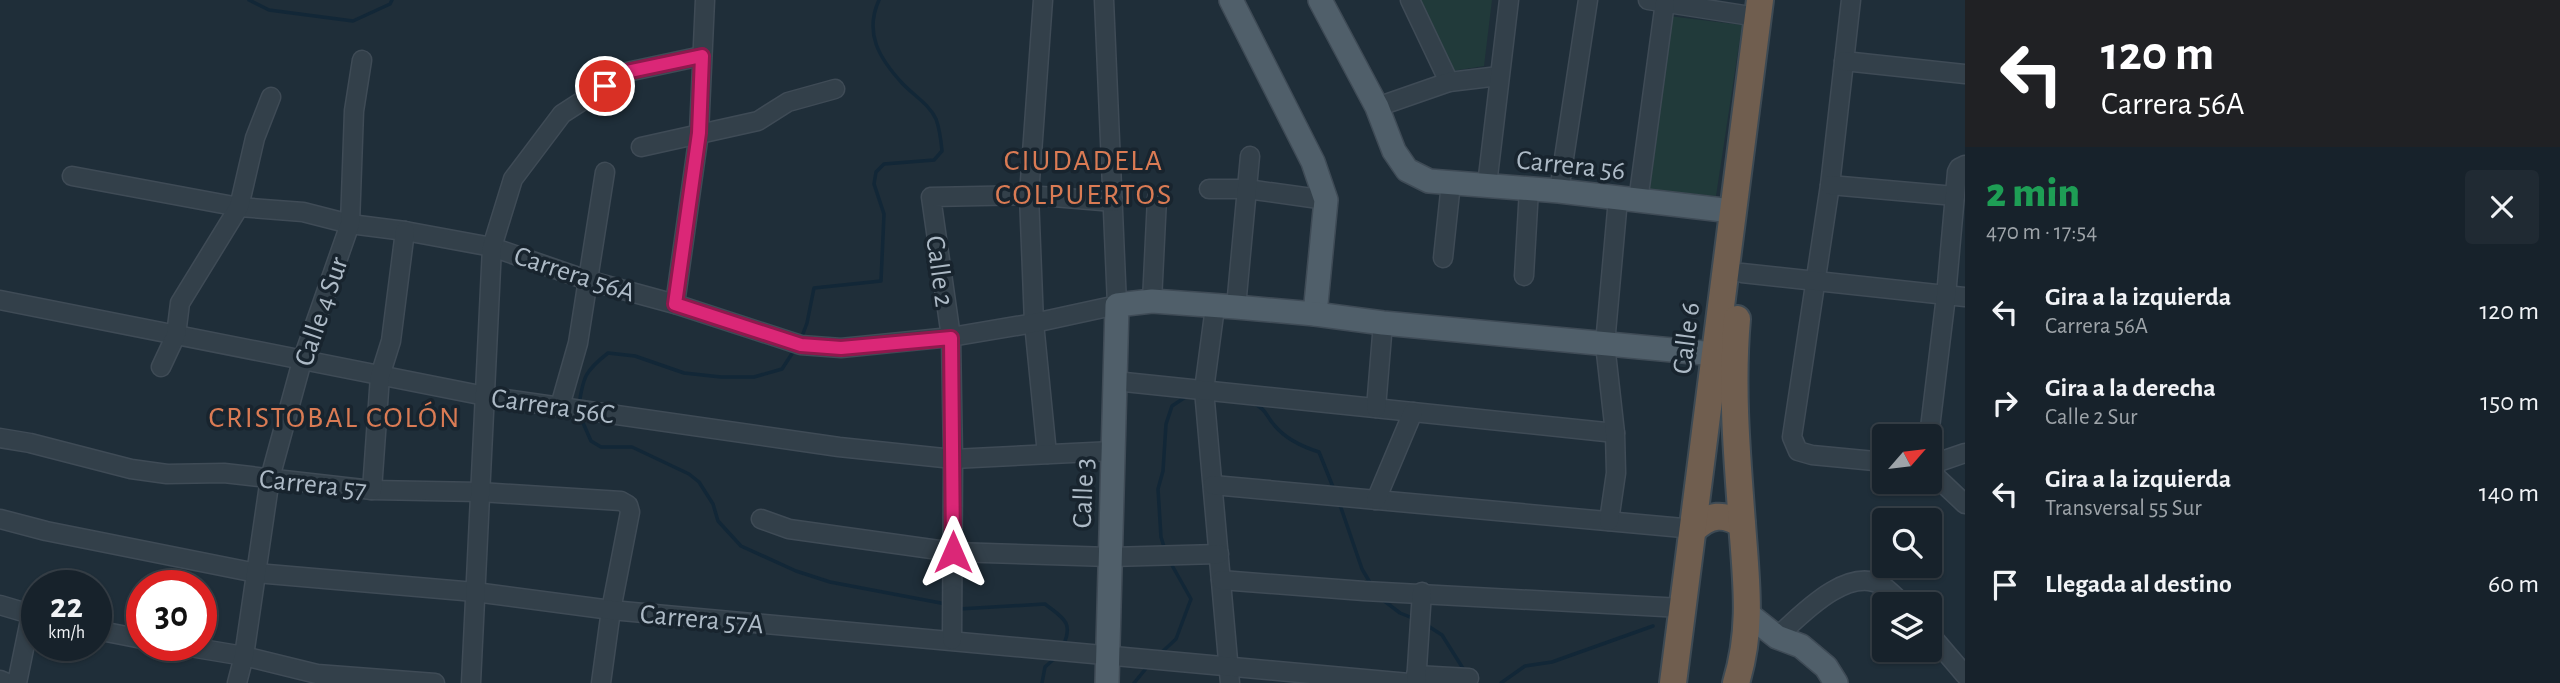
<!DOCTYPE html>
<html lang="es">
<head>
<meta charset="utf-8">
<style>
	:root { --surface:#17222b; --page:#202a33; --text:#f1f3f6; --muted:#9ea4a9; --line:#363f47 }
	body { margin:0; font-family:"Alegreya Sans",sans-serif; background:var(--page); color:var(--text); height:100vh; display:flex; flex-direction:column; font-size:26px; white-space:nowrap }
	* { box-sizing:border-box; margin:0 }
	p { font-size:23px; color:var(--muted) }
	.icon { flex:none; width:38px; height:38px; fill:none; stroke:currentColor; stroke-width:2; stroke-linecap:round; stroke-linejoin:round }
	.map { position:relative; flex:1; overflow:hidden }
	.panel { display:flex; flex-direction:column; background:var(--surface); width:595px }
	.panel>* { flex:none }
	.top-card { background:#202124; color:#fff; overflow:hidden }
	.needle { width:46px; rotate:62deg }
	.tools { position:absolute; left:1872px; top:424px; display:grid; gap:14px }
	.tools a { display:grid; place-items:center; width:70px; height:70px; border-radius:7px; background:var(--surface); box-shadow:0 2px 5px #0004,0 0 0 2px var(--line); font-size:35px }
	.speed { position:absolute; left:21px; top:570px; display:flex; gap:14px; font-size:35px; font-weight:700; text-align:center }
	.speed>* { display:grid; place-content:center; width:91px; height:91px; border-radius:50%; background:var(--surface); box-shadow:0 2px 5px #0004,0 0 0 2px var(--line); line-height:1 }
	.speed small { font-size:18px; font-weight:400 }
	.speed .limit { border:10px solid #d22; background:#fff; color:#111 }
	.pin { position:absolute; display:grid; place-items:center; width:60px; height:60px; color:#fff; margin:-30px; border:4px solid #fff; border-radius:50%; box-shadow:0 2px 7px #0007 }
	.me { position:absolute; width:77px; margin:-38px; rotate:0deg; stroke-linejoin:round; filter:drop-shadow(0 0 5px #0008) }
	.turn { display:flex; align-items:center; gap:24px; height:147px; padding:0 21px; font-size:32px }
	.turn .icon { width:91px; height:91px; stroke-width:2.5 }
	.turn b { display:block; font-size:49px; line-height:60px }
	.round { display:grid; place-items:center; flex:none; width:74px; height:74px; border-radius:7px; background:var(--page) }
	.head { display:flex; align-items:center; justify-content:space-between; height:119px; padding:0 21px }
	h1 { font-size:42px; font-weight:800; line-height:52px; color:#1e9e55 }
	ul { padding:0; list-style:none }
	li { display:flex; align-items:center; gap:21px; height:91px; padding:0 21px }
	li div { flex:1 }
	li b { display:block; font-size:26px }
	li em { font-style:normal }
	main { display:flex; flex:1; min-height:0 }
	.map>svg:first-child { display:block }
	.green { fill:#213a3a }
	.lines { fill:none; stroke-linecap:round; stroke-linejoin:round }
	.stream { stroke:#122737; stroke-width:3.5 }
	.minor-casing { stroke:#3f4b56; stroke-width:21 }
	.major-casing { stroke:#3f4b56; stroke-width:26 }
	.highway-casing { stroke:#3d4a54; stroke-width:30 }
	.minor { stroke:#33404a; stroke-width:18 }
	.major { stroke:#505f6a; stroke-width:23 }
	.highway { stroke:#705e4f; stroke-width:26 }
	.route-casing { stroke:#8e194d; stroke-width:18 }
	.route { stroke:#db2777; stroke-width:12 }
	.labels { text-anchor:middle; stroke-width:7; stroke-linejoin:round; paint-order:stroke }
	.street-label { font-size:28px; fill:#adbac6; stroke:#18242e }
	.neighbourhood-label { font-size:30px; letter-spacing:2px; fill:#da7b54; stroke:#18242e }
</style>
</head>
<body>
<main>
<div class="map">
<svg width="1965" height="683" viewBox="0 0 1965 683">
	<rect width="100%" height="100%" fill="#1f2e39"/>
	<g class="green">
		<polygon points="1421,0 1492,0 1484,66 1452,71"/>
		<polygon points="1669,16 1742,25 1716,196 1645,189"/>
	</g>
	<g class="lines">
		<g class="stream">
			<polyline points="249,0 269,10 353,21 390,4 392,0"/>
			<path d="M801,339L807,323L814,288L881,281L884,214L874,184L876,172L884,164L934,160L942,151C941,140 940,130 936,119C929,104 913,95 902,83C879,58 864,33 879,0"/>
			<path d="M1252,403C1267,409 1265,415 1275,426C1286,439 1303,447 1319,452L1335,492"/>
			<path d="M579,405C583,377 585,371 608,353L635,356L684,373L721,377H754L782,369L795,349"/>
			<polyline points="580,416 591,441 601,447 632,447 689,474 699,482 713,504 718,521 741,546 796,571 830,582 946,604"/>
			<polyline points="1339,502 1362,569 1372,586"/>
			<polyline points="1165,550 1161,537 1158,489 1163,471 1166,424 1172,406 1187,396"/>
			<polyline points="1383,600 1400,613 1415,619"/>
			<path d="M959,609L1045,604C1063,618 1074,622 1063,646"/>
			<polyline points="1425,624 1442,635 1464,670"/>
			<polyline points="1161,653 1176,639 1191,599 1169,560"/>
			<polyline points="1042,683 1045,667 1055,658"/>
			<polyline points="1134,683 1148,666"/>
			<polyline points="1501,683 1525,666 1552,662 1653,626"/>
		</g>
		<g class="minor-casing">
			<g id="minor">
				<polyline points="1043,0 1029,195 1034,323 1047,454"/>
				<polyline points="1410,0 1449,82"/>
				<polyline points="1648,0 1757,17"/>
				<polyline points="1851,0 1830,185 1792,437 1798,451 1812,455 1885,462"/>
				<polyline points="1844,61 1965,74"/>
				<polyline points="1377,107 1449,82 1499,76"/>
				<polyline points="641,147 758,121 788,102 835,89"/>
				<polyline points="72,176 239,207 303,212 350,224 405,231 492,247 587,280 675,304 801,345 841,348 951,337 1034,323 1117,305 1104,0"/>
				<polyline points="1487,185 1509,0"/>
				<polyline points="1830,185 1955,196"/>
				<polyline points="1209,189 1247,189 1326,200"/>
				<polyline points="1559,191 1588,0"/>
				<polyline points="1638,201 1665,2"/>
				<polyline points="1443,258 1451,183"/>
				<polyline points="1742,273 1965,297"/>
				<polyline points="1524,276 1529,189"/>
				<polyline points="0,300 485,396 839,447 953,459 1113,451"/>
				<polyline points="1152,301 1157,198"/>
				<polyline points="675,304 699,133 705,0"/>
				<polyline points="1215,307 1204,390 1230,683"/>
				<polyline points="1236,307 1250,156"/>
				<polyline points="161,367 176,335 180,303 239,207 255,138 271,97"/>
				<polyline points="1115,381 1615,433"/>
				<polyline points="560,406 578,343 605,172"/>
				<polyline points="1376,408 1383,323"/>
				<polyline points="1929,436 1946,296 1957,172 1959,168 1965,165"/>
				<polyline points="0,438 30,443 131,469 167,474 224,473 372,490 480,492 621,501 628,505 630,512 611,610 601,683"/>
				<polyline points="1930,465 1965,453"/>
				<polyline points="1930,471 1965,504"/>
				<polyline points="1213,485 1694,529"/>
				<polyline points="372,490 380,376 391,341 405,231"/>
				<polyline points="1376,500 1413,412"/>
				<polyline points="0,519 46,531 256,573 475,592 611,610 1409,683"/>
				<polyline points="761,519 789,529 953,552 1110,557 1219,554"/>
				<polyline points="1609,521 1616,473 1615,433 1605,344 1618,199"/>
				<polyline points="1221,580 1364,591 1682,608"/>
				<polyline points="0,605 37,616"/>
				<polyline points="96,630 142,639"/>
				<polyline points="1930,634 1965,675"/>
				<path d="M1777,637C1800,616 1848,564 1883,586C1890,591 1897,598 1903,604"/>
				<polyline points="952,640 953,459 951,337 931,197 1029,195 1114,202"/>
				<polyline points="184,646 244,656 317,674 435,683"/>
				<polyline points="1416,675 1469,678"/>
				<polyline points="0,680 7,683"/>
				<polyline points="17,683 31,615"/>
				<polyline points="237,683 244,656 270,478 302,361 350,224 354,111 362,60"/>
				<polyline points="471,683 492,247 513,179 562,114 627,72 702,56"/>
				<polyline points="1416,683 1422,592"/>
			</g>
		</g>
		<g class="major-casing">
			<g id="major">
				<polyline points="1231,0 1313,162 1326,200 1315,314"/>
				<polyline points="1320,0 1377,107 1394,151 1407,170 1429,181 1559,191 1732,211"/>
				<polyline points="1748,614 1777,637 1801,646 1826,667 1836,683"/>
				<polyline points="1107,683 1117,305 1152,301 1236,307 1315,314 1383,323 1715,354"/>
			</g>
		</g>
		<g class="highway-casing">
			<g id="highway">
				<path d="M1694,529C1710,514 1723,513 1742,524"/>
				<polyline points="1673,683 1760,0"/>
				<path d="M1736,683C1753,627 1746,580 1742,523C1737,456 1731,387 1737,319"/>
			</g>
		</g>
		<use href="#minor" class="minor"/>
		<use href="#major" class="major"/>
		<use href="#highway" class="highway"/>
	</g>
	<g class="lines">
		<g class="route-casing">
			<polyline id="route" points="605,86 626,72 702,56 699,133 675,304 801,345 841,348 951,338 953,552"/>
		</g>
		<use href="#route" class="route"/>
	</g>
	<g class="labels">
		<g class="street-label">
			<text transform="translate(1571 164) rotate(6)" y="10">Carrera 56</text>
			<text transform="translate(941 271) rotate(82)" y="10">Calle 2</text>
			<text transform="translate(575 273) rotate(18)" y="10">Carrera 56A</text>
			<text transform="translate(320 311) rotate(-71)" y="10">Calle 4 Sur</text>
			<text transform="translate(1685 338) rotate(-83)" y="10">Calle 6</text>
			<text transform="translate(553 405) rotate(8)" y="10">Carrera 56C</text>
			<text transform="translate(313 483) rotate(6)" y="10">Carrera 57</text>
			<text transform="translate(1082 493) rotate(-88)" y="10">Calle 3</text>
			<text transform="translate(702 618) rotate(5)" y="10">Carrera 57A</text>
		</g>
		<g class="neighbourhood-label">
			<text x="1084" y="170">CIUDADELA<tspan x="1084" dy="34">COLPUERTOS</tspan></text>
			<text x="335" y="427">CRISTOBAL COLÓN</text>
		</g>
	</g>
</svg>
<div class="tools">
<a><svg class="needle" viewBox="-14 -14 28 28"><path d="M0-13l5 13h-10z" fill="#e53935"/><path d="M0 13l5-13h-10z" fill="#9ea4a9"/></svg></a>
<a><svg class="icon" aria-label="search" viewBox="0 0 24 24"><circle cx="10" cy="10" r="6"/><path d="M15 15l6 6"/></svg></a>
<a><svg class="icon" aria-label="layers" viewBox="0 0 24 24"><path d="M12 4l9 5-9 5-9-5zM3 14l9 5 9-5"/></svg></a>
</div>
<div class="speed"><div>22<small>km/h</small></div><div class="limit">30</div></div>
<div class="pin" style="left:605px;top:86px;background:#d93025"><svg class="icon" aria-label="arrive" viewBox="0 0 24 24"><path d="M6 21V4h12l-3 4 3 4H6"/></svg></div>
<svg class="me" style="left:953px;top:552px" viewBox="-20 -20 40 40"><path d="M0-17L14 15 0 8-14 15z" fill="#db2777" stroke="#fff" stroke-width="4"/></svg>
</div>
<section class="panel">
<div class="top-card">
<div class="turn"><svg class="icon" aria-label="left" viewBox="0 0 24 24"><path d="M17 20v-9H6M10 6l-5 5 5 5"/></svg><div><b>120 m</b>Carrera 56A</div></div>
</div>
<div class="head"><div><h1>2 min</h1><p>470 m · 17:54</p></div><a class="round"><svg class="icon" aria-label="close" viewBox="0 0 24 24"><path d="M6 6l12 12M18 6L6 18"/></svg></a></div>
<ul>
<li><svg class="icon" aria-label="left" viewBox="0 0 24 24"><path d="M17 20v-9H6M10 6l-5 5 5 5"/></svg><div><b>Gira a la izquierda</b><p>Carrera 56A</p></div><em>120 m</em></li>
<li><svg class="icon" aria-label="right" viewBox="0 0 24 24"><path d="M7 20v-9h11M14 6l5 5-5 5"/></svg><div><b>Gira a la derecha</b><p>Calle 2 Sur</p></div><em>150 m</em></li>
<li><svg class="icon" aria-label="left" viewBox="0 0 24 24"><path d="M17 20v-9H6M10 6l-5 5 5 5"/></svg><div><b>Gira a la izquierda</b><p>Transversal 55 Sur</p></div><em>140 m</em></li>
<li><svg class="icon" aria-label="arrive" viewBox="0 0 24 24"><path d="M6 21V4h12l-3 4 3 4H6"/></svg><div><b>Llegada al destino</b></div><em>60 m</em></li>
</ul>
</section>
</main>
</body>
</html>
